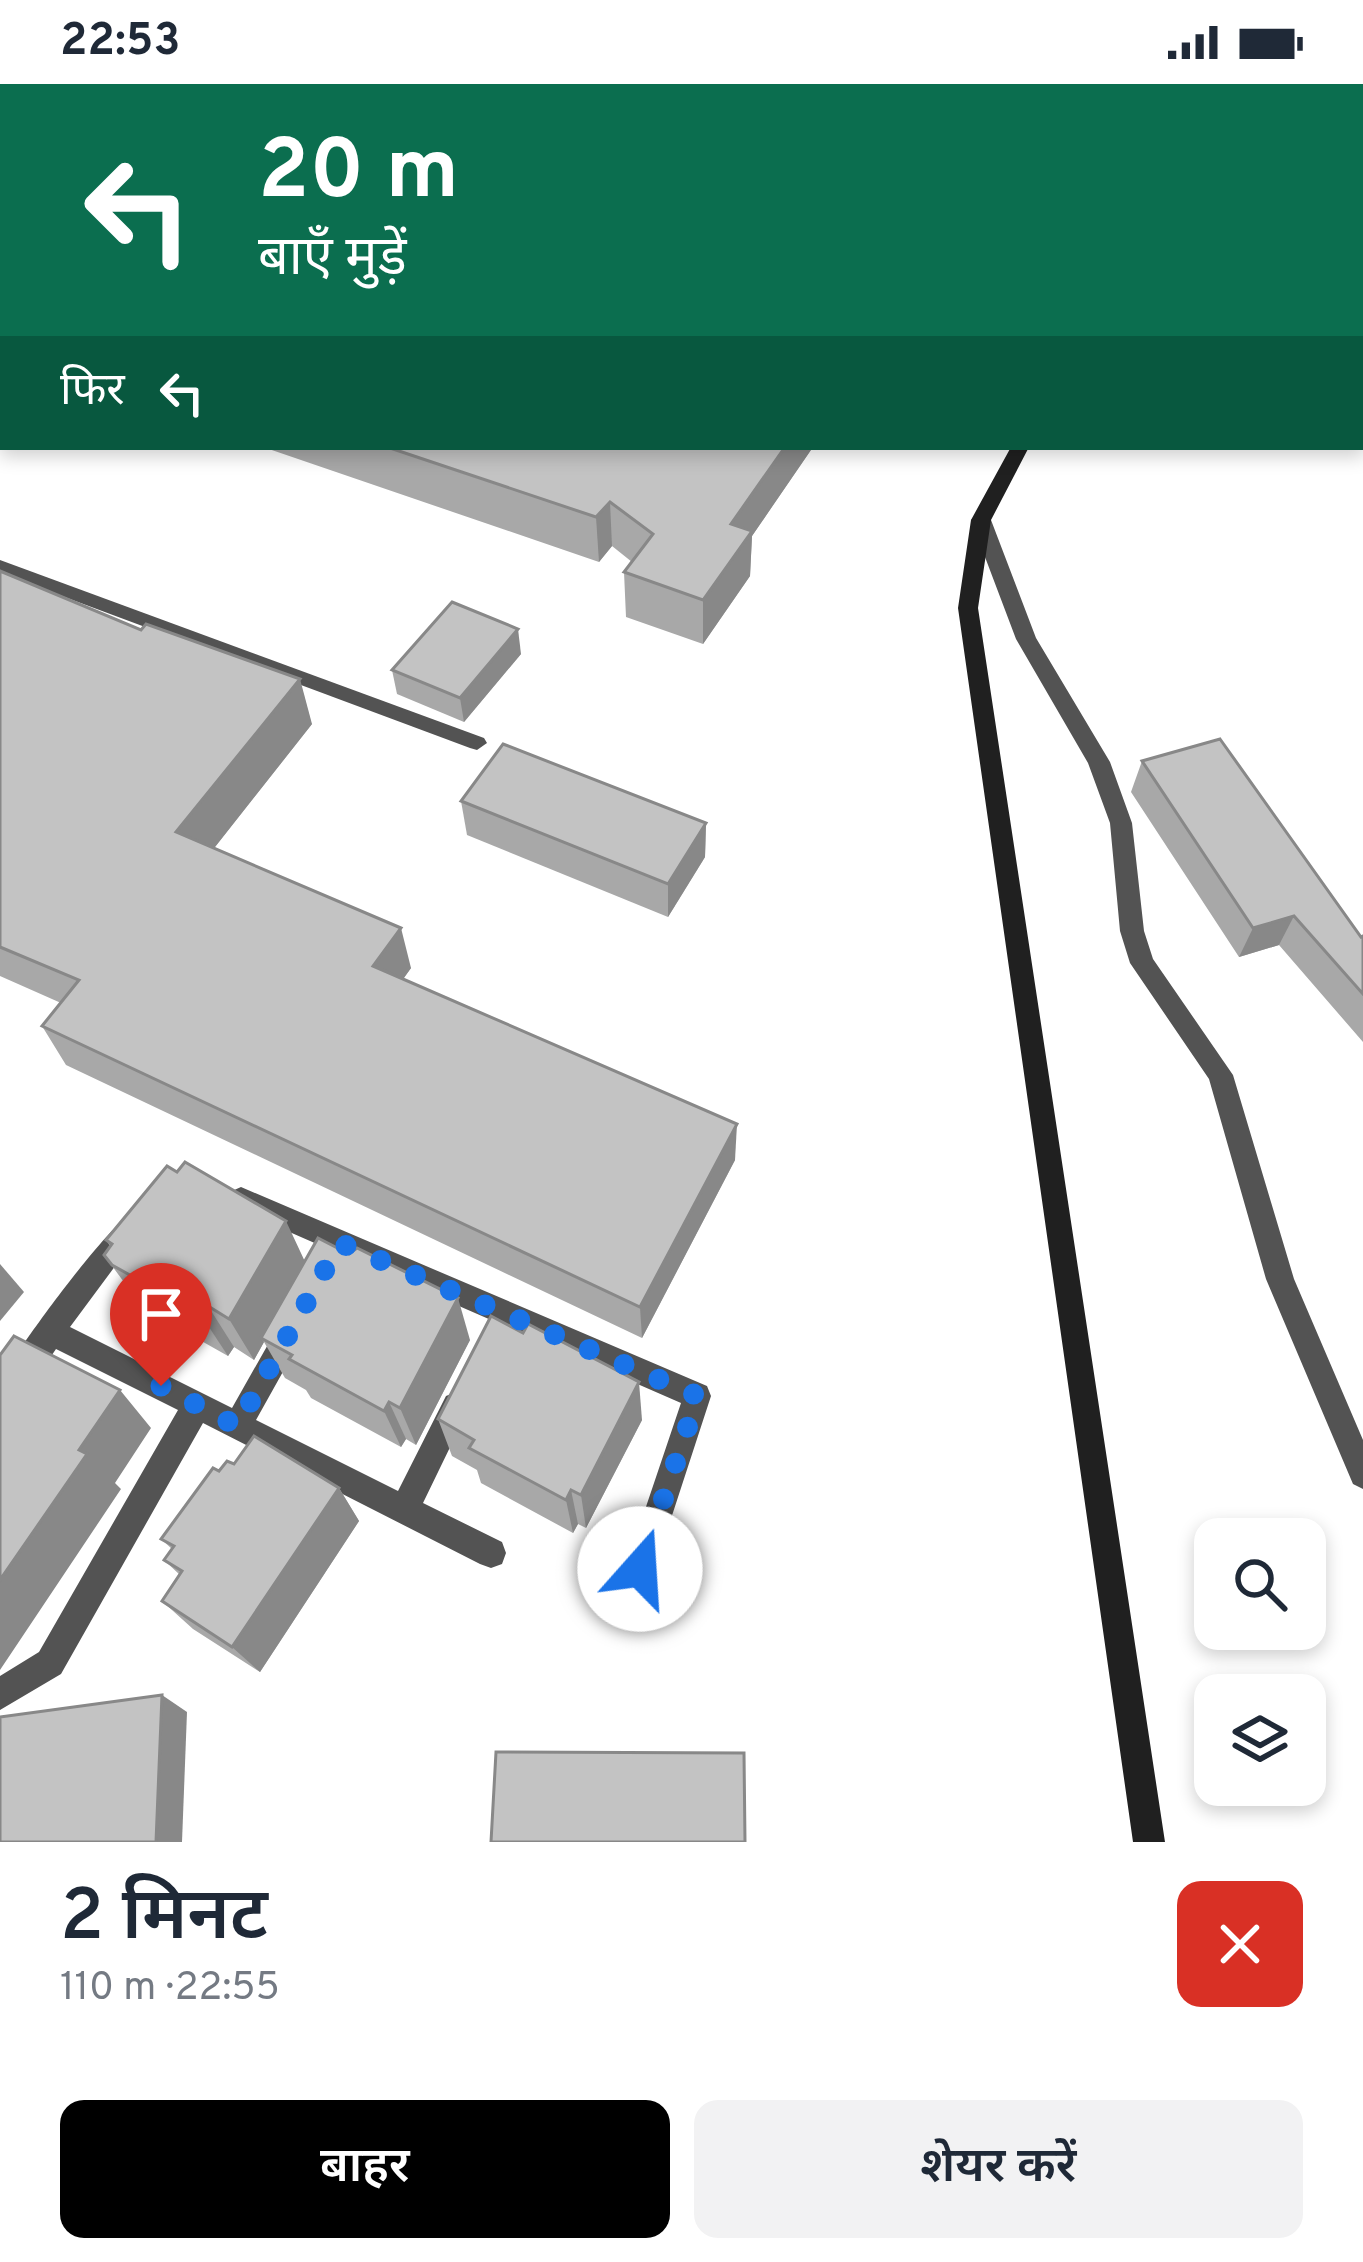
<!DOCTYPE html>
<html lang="hi">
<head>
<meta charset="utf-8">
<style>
	:root { --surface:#fff; --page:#f2f2f3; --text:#1f2937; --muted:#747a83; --accent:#000 }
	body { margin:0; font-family:Overpass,"Noto Sans Devanagari",sans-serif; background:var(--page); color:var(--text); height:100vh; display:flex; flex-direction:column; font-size:45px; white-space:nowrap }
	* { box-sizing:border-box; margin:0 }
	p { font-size:39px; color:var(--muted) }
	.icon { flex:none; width:66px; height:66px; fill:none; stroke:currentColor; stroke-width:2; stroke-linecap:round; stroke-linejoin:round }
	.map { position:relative; height:1758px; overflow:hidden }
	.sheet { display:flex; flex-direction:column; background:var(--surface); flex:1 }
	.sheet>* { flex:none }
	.hud { position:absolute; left:0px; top:0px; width:1365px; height:366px; box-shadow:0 6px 18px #0003; background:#0b6e4f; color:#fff; overflow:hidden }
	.controls { position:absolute; left:1194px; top:1434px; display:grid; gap:24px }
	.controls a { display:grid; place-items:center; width:132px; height:132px; border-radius:24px; background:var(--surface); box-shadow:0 6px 18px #0003; font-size:60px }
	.pin { position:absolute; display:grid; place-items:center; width:102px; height:102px; color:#fff; margin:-123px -51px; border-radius:50% 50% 50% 0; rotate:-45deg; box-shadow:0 0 12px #0007 }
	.pin .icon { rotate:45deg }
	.me { position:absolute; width:132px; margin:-66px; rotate:19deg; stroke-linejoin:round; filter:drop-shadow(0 0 9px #0008) }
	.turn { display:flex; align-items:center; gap:42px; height:252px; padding:0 60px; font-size:54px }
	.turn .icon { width:156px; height:156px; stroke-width:2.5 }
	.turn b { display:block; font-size:84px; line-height:102px }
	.then { display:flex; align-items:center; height:114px; padding:0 60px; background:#0003; gap:24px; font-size:45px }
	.round { display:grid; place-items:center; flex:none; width:126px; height:126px; border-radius:24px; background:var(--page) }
	.headline { display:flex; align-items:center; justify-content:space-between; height:204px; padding:0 60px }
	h1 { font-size:72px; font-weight:600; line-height:90px }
	.cta { display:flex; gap:24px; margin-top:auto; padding:24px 60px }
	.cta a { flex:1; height:138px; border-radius:24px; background:var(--accent); color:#fff; font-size:48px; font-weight:600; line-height:138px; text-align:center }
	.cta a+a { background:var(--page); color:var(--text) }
	.status { display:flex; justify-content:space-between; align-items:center; height:84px; padding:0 60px; background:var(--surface); direction:ltr }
	.status svg { height:33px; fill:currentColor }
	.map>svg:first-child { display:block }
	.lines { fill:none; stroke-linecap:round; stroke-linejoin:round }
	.lane { fill:#535353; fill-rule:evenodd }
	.street { fill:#535353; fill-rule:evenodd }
	.secondary { fill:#202020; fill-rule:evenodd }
	.wall { fill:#a8a8a8 }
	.shaded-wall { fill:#888 }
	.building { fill:#c3c3c3; stroke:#888; stroke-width:3 }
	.route { stroke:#1a73e8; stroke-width:21; stroke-dasharray:0 37.8 }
</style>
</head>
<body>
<div class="status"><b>22:53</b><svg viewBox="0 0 49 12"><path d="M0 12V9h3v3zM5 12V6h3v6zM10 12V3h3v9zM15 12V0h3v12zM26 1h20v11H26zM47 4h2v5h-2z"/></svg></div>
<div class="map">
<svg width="1363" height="1758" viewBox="0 0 1363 1758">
	<rect width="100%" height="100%" fill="#fff"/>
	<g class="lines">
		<g class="lane">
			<polygon points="73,0 89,0 71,3"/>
			<polygon points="3,57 3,66 0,67 0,58"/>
			<polygon points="0,476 484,654 487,659 477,666 470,664 0,489"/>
		</g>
		<g class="street">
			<polygon points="0,0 22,0 24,3 3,4"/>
			<polygon points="981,429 991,436 1036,554 1110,678 1132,739 1144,847 1153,875 1233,991 1294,1195 1363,1356 1363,1405 1353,1400 1266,1195 1209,995 1130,879 1120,847 1110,739 1088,679 1016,555 971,436"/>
			<polygon points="241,1103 707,1302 711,1312 651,1496 640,1500 629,1496 625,1485 681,1319 232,1123 228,1115 232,1107"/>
			<path d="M124,1137L133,1140L137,1149L133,1158L70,1243L232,1324L279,1241L289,1237L299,1241L303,1250L299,1259L256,1336L398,1407L446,1312L456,1308L466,1312L470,1322L423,1419L502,1458L506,1469L502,1480L491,1484L480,1480L203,1339L61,1590L0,1626V1592L39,1568L178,1326L56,1265L10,1333L0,1337C0,1326 0,1310 0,1299C5,1280 107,1143 124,1137Z"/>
		</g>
		<g class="secondary">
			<polygon points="14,0 32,0 12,3"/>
			<polygon points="1210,0 1226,0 1208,3"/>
			<polygon points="3,11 3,22 0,23 0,12"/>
			<polygon points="1011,363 1029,363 991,436 978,524 1165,1758 1133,1758 958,524 971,436"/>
		</g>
	</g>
	<g class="wall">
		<polygon points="3,120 3,274 0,273 0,122"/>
		<polygon points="263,363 813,363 752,452 750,492 703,560 626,533 624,488 632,478 612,462 599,478"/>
		<polygon points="0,487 312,640 214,764 411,884 403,895 735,1076 642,1254 66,981 42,942 61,919 0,892"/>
		<polygon points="521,570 464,638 397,610 392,586"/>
		<polygon points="1142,677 1361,853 1363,852 1363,958 1279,861 1239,873 1131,708"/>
		<polygon points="461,717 706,739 705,773 668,833 467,751"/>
		<polygon points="106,1156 305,1177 470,1256 416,1361 406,1355 401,1363 311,1314 306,1306 285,1294 264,1258 254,1276 234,1263 228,1272 143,1224 104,1171 110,1162"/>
		<polygon points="438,1335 642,1336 586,1444 578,1440 573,1449 481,1399 477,1386 452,1372"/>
		<polygon points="234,1380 339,1404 359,1437 260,1588 193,1545 162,1517 180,1491 164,1476 172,1465 161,1455 219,1387"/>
	</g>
	<g class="shaded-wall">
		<polygon points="785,363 813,363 752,452 750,492 703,560 703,516 731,440"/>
		<polygon points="610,418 612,462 599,478 596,433"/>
		<polygon points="518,545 521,570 464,638 460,614"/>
		<polygon points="300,595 312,640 193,791 176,748"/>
		<polygon points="706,739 705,773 668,833 668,800"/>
		<polygon points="1294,832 1279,861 1239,873 1253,844"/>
		<polygon points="401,844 411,884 384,922 373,882"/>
		<polygon points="737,1040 735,1076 642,1254 640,1223"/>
		<polygon points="286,1137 307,1182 261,1254 264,1258 254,1276 229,1235"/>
		<polygon points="0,1180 24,1208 0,1237"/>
		<polygon points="458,1214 470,1256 416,1361 400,1324"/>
		<polygon points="208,1222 234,1263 228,1272 201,1231"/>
		<polygon points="639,1298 642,1336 586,1444 581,1411"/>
		<polygon points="120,1306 151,1344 115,1399 121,1405 0,1586 0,1496 79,1366"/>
		<polygon points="389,1318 406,1355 401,1363 384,1327"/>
		<polygon points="339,1404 359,1437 260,1588 232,1563"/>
		<polygon points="571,1406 578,1440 573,1449 566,1416"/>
		<polygon points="162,1611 187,1628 182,1758 156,1758"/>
	</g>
	<g class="building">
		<polygon points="125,0 553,0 565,3 121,3"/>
		<polygon points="3,120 3,235 0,234 0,122"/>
		<polygon points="387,363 785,363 731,440 752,447 703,516 624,488 653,450 610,418 596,433"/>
		<polygon points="0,487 141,546 146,540 300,595 176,748 401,844 373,882 737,1040 640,1223 42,942 79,896 0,863"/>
		<polygon points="452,518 518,545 460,614 392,586"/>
		<polygon points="1220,655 1361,853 1363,852 1363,910 1294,832 1253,844 1142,677"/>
		<polygon points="503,660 706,739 668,800 461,717"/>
		<polygon points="185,1078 286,1137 229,1235 208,1222 201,1231 112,1181 104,1171 112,1160 106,1156 167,1082 177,1088"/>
		<polygon points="318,1154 349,1170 357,1164 458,1214 400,1324 389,1318 384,1327 289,1275 292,1271 261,1254"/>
		<polygon points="491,1232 523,1249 528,1240 639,1298 581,1411 571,1406 566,1416 469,1364 474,1356 438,1335"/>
		<polygon points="14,1252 120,1306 79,1366 87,1370 0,1496 0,1271"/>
		<polygon points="254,1352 339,1404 232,1563 162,1517 182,1487 164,1476 174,1462 161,1455 213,1384 219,1387 227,1377 234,1380"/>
		<polygon points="162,1611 156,1758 0,1758 0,1633"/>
		<polygon points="496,1668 744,1669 745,1758 491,1758"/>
	</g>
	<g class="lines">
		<polyline class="route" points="161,1302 237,1342 340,1159 698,1312 640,1485"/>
	</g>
</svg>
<div class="controls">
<a><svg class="icon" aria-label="search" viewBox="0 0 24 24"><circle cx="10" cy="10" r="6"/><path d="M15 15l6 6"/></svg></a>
<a><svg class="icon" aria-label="layers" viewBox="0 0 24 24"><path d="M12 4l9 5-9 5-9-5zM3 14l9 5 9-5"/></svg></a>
</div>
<div class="pin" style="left:161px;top:1302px;background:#d93025"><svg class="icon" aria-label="arrive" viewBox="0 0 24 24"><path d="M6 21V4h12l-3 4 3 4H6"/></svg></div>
<svg class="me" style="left:640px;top:1485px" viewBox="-20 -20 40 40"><circle r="19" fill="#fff"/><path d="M0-13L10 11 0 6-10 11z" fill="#1a73e8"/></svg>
<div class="hud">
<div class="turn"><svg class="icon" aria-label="left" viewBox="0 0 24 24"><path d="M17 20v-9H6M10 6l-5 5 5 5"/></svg><div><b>20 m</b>बाएँ मुड़ें</div></div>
<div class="then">फिर<svg class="icon" aria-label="left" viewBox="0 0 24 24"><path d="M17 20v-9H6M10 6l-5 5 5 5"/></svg></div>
</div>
</div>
<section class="sheet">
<div class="headline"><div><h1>2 मिनट</h1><p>110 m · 22:55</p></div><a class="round" style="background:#d93025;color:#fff"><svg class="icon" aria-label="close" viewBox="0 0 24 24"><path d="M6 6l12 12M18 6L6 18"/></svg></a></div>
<div class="cta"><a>बाहर</a><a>शेयर करें</a></div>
</section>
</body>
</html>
